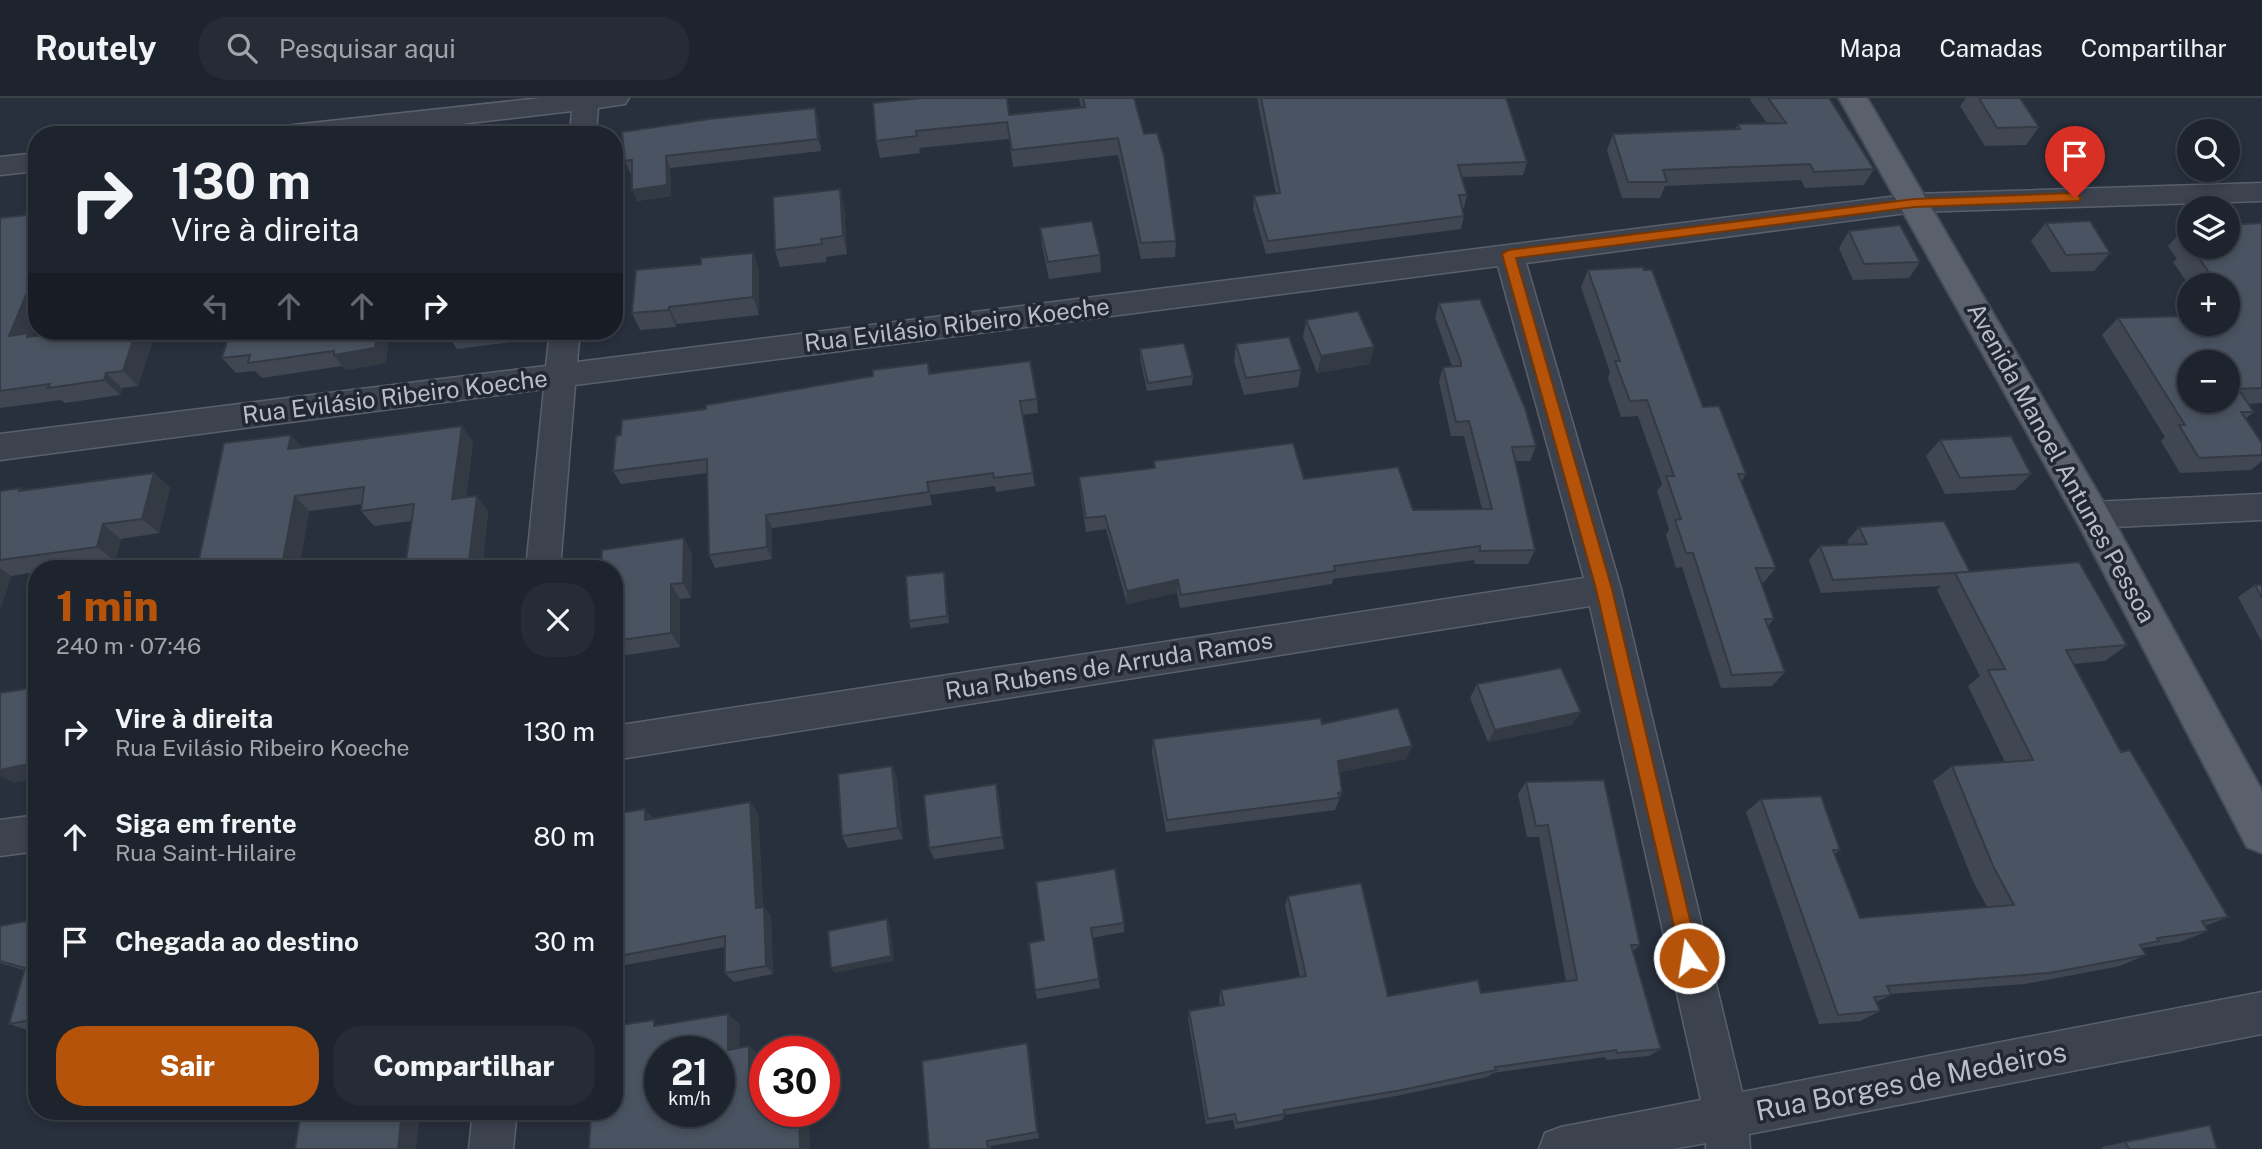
<!DOCTYPE html>
<html lang="pt">
<head>
<meta charset="utf-8">
<style>
	:root { --surface:#1e242e; --page:#262c36; --text:#f1f3f6; --muted:#a1a4aa; --line:#3c414a; --accent:#b45309 }
	body { margin:0; font-family:"Public Sans",sans-serif; background:var(--page); color:var(--text); height:100vh; display:flex; flex-direction:column; font-size:26px; white-space:nowrap }
	* { box-sizing:border-box; margin:0 }
	p { font-size:23px; color:var(--muted) }
	.icon { flex:none; width:38px; height:38px; fill:none; stroke:currentColor; stroke-width:2; stroke-linecap:round; stroke-linejoin:round }
	.map { position:relative; flex:1; overflow:hidden }
	.drawer { position:absolute; left:28px; top:462px; width:595px; height:560px; display:flex; flex-direction:column; background:var(--surface); border-radius:28px; box-shadow:0 4px 10px #0003,0 0 0 2px var(--line) }
	.drawer>* { flex:none }
	.banner { position:absolute; left:28px; top:28px; width:595px; height:214px; border-radius:28px; box-shadow:0 4px 10px #0003,0 0 0 2px var(--line); background:#1e242e; color:var(--text); overflow:hidden }
	.tools { position:absolute; left:2177px; top:21px; display:grid; gap:14px }
	.tools a { display:grid; place-items:center; width:63px; height:63px; border-radius:50%; background:var(--surface); box-shadow:0 4px 10px #0003,0 0 0 2px var(--line); font-size:35px }
	.speed { position:absolute; left:644px; top:938px; display:flex; gap:14px; font-size:35px; font-weight:700; text-align:center }
	.speed>* { display:grid; place-content:center; width:91px; height:91px; border-radius:50%; background:var(--surface); box-shadow:0 4px 10px #0003,0 0 0 2px var(--line); line-height:1 }
	.speed small { font-size:18px; font-weight:400 }
	.speed .limit { border:10px solid #d22; background:#fff; color:#111 }
	.pin { position:absolute; display:grid; place-items:center; width:60px; height:60px; color:#fff; margin:-72px -30px; border-radius:50% 50% 50% 0; rotate:-45deg; box-shadow:0 0 7px #0007 }
	.pin .icon { rotate:45deg }
	.me { position:absolute; width:77px; margin:-38px; rotate:347deg; stroke-linejoin:round; filter:drop-shadow(0 0 5px #0008) }
	.turn { display:flex; align-items:center; gap:24px; height:147px; padding:0 28px; font-size:32px }
	.turn .icon { width:91px; height:91px; stroke-width:2.5 }
	.turn b { display:block; font-size:49px; line-height:60px }
	.lanes { display:flex; align-items:center; height:66px; padding:0 28px; background:#0003; justify-content:center; gap:35px; direction:ltr }
	.lanes .off { opacity:.35 }
	.round { display:grid; place-items:center; flex:none; width:74px; height:74px; border-radius:28px; background:var(--page) }
	.summary { display:flex; align-items:center; justify-content:space-between; height:119px; padding:0 28px }
	h1 { font-size:42px; font-weight:800; line-height:52px; color:var(--accent) }
	.cta { display:flex; gap:14px; margin-top:auto; padding:14px 28px }
	.cta a { flex:1; height:80px; border-radius:28px; background:var(--accent); color:#fff; font-size:28px; font-weight:800; line-height:80px; text-align:center }
	.cta a+a { background:var(--page); color:var(--text) }
	ul { padding:0; list-style:none }
	li { display:flex; align-items:center; gap:21px; height:105px; padding:0 28px }
	li div { flex:1 }
	li b { display:block; font-size:26px }
	li em { font-style:normal }
	header { display:flex; align-items:center; gap:42px; box-sizing:border-box; height:98px; padding:0 35px; background:var(--surface); border-bottom:2px solid var(--line) }
	header strong { font-size:33px }
	nav { display:flex; gap:38px; margin-inline-start:auto; font-size:24px }
	.search { width:490px; height:63px; background:var(--page); display:flex; align-items:center; gap:18px; box-sizing:border-box; padding:0 24px; border-radius:28px; color:var(--muted); font-size:26px }
	.map>svg:first-child { display:block }
	.lines { fill:none; stroke-linecap:round; stroke-linejoin:round }
	.street-casing { stroke:#5a606b; stroke-width:3 }
	.primary-casing { stroke:#454b57; stroke-width:4 }
	.street { fill:#3c424e; fill-rule:evenodd }
	.primary { fill:#5a616d; fill-rule:evenodd }
	.wall { fill:#404753 }
	.shaded-wall { fill:#343a44 }
	.building { fill:#4a5361; stroke:#343a44; stroke-width:2; fill-rule:evenodd }
	.route { fill:#b45309; stroke:#753606; stroke-width:2 }
	.labels { text-anchor:middle; stroke-width:7; stroke-linejoin:round; paint-order:stroke }
	.street-label { font-size:24px; fill:#b8bdc8; stroke:#212733 }
	.near-street-label { font-size:28px; fill:#b8bdc8; stroke:#212733 }
</style>
</head>
<body>
<header>
<strong>Routely</strong>
<div class="search"><svg class="icon" aria-label="search" viewBox="0 0 24 24"><circle cx="10" cy="10" r="6"/><path d="M15 15l6 6"/></svg>Pesquisar aqui</div>
<nav><a>Mapa</a><a>Camadas</a><a>Compartilhar</a></nav>
</header>
<div class="map">
<svg width="2262" height="1051" viewBox="0 0 2262 1051">
	<rect width="100%" height="100%" fill="#28303d"/>
	<g class="lines">
		<g class="street-casing">
			<g id="street">
				<polygon points="541,0 629,0 625,6 598,10 596,37 570,37 572,13 364,37 271,37 275,31 284,28"/>
				<polygon points="37,55 37,73 0,77 0,59"/>
				<polygon points="2262,85 2262,103 1914,114 1526,165 1621,491 1742,994 2262,894 2262,936 1749,1036 1750,1051 1706,1051 1706,1045 1673,1051 1539,1051 1545,1035 1561,1029 1701,1002 1590,508 614,662 614,628 1584,480 1498,168 575,287 560,471 526,471 544,291 0,362 0,336 546,268 550,233 580,233 577,264 1914,96"/>
				<polygon points="2262,396 2262,422 2092,430 2080,427 2075,417 2080,407 2092,404"/>
				<polygon points="37,717 37,753 0,758 0,722"/>
				<polygon points="473,1013 517,1013 513,1051 469,1051"/>
			</g>
		</g>
		<g class="primary-casing">
			<polygon id="primary" points="1839,0 1867,0 2105,407 2262,693 2262,755 2247,749 2079,427"/>
		</g>
		<use href="#street" class="street"/>
		<use href="#primary" class="primary"/>
	</g>
	<g class="wall">
		<polygon points="1079,0 1134,0 1144,36 1176,143 1175,159 1141,161 1118,57 1013,69 1009,41 919,50 920,55 880,60 876,43 873,5 1009,17 1081,9"/>
		<polygon points="1257,0 1506,0 1527,64 1523,77 1462,79 1467,97 1464,110 1462,110 1464,118 1461,131 1266,156 1253,111 1254,98 1276,96"/>
		<polygon points="1751,0 1829,0 1874,71 1864,87 1805,90 1801,82 1665,88 1660,100 1622,100 1607,52 1613,36 1735,32 1738,26 1767,25 1750,2"/>
		<polygon points="1966,0 2020,0 2039,29 2026,47 1985,48 1960,8"/>
		<polygon points="815,10 818,22 821,53 670,70 671,98 637,103 632,74 630,75 625,63"/>
		<polygon points="844,109 847,156 826,159 826,164 780,169 775,152"/>
		<polygon points="37,116 37,226 32,238 81,233 156,233 138,288 122,290 120,297 65,305 61,302 0,310 0,120"/>
		<polygon points="2046,125 2110,155 2094,173 2051,174 2031,143"/>
		<polygon points="2262,125 2262,305 2248,306 2254,314 2246,320 2262,345 2262,363 2251,372 2180,375 2161,343 2165,339 2102,237 2118,220 2228,226 2228,187 2189,187 2173,164 2177,161 2168,148 2184,131 2189,131 2189,149 2228,149"/>
		<polygon points="1040,130 1100,157 1101,174 1049,181 1042,148"/>
		<polygon points="1849,133 1920,164 1909,180 1853,182 1839,150"/>
		<polygon points="753,155 759,172 759,217 677,226 676,229 640,232 632,215 701,166"/>
		<polygon points="1588,172 1703,309 1746,376 1741,384 1776,470 1764,484 1761,484 1774,521 1768,528 1785,574 1772,588 1721,590 1682,469 1676,470 1666,437 1669,431 1657,393 1662,386 1638,318 1621,319 1608,280 1610,274 1581,189"/>
		<polygon points="1439,205 1536,348 1530,363 1515,363 1535,452 1528,466 1475,466 1474,462 1333,481 1332,486 1180,510 1177,495 1127,506 1106,431 1086,434 1080,393 1079,379 1154,370 1154,363 1304,381 1413,412 1482,411 1464,338 1451,338 1439,284 1443,269 1452,268 1435,220"/>
		<polygon points="1306,222 1370,266 1317,275 1303,239"/>
		<polygon points="230,233 389,233 386,265 345,272 342,268 262,280 255,273 236,275 222,260"/>
		<polygon points="447,233 521,233 520,243 457,251 447,236"/>
		<polygon points="1236,246 1301,272 1298,289 1244,297 1234,263"/>
		<polygon points="1140,251 1193,278 1192,287 1147,293 1140,260"/>
		<polygon points="928,265 930,276 1037,301 1038,315 1022,317 1035,388 996,394 995,388 930,397 932,407 772,430 772,461 715,470 709,457 707,375 621,386 613,373 621,337 706,311 873,278"/>
		<polygon points="1940,342 2031,376 2015,392 1945,396 1926,358"/>
		<polygon points="473,344 466,399 488,413 482,471 405,471 412,423 374,428 361,413 362,406 309,413 299,471 197,471 303,349"/>
		<polygon points="154,375 170,390 159,435 121,441 115,463 62,471 37,471 37,474 11,478 0,512 0,393 20,390 23,392"/>
		<polygon points="1859,429 1970,474 2127,547 2105,563 2073,566 2121,654 2228,819 2205,828 2208,833 2180,844 2142,850 2146,857 2120,868 2025,886 1890,896 1891,897 1876,904 1880,913 1860,923 1819,926 1746,714 1761,701 1840,752 1835,756 1860,820 1987,809 1972,781 1933,683 1952,668 2005,664 1968,588 1980,578 1937,492 1941,488 1821,495 1809,462 1820,448 1849,447 1847,443"/>
		<polygon points="692,455 691,500 680,501 680,549 614,559 614,471"/>
		<polygon points="944,474 945,482 949,525 911,530 909,523"/>
		<polygon points="2255,487 2262,487 2262,544 2238,499"/>
		<polygon points="1477,586 1572,627 1488,644 1470,600"/>
		<polygon points="1322,626 1412,648 1406,661 1340,674 1342,694 1335,712 1166,734 1152,654 1153,641"/>
		<polygon points="892,668 897,680 903,741 848,750 842,738"/>
		<polygon points="1526,684 1640,847 1633,853 1661,951 1649,958 1606,962 1605,959 1493,975 1487,979 1396,998 1285,1017 1282,1022 1235,1031 1233,1022 1206,1026 1188,921 1189,913 1220,908 1219,900 1221,892 1300,879 1285,808 1288,798 1388,898 1481,895 1566,883 1539,739 1527,739 1518,696"/>
		<polygon points="996,686 999,698 1004,751 934,761 929,750"/>
		<polygon points="750,704 758,715 763,809 771,818 773,876 734,884 725,875 725,849 614,869 614,716 654,721"/>
		<polygon points="1036,784 1124,825 1124,834 1092,840 1100,890 1037,901 1035,892 1044,842"/>
		<polygon points="37,821 37,935 9,926 24,872 0,865 0,828"/>
		<polygon points="1027,945 1029,953 1039,1040 990,1048 991,1051 929,1051"/>
		<polygon points="2125,1044 2217,1051 2103,1051 2102,1049"/>
	</g>
	<g class="shaded-wall">
		<polygon points="815,10 818,22 821,53 818,41"/>
		<polygon points="666,58 670,70 671,98 637,103 632,92"/>
		<polygon points="840,91 844,109 847,156 843,138"/>
		<polygon points="753,155 759,172 759,217 753,199"/>
		<polygon points="37,171 37,226 32,238 45,250 9,238"/>
		<polygon points="669,209 677,226 676,229 669,212"/>
		<polygon points="136,233 156,233 138,288 123,273"/>
		<polygon points="377,233 389,233 386,265 345,272 334,257"/>
		<polygon points="513,233 521,233 520,243"/>
		<polygon points="1374,249 1370,266 1317,275 1321,258"/>
		<polygon points="106,275 122,290 120,297 104,282"/>
		<polygon points="462,328 473,344 464,416 452,401"/>
		<polygon points="291,337 305,352 288,351"/>
		<polygon points="154,375 170,390 159,435 142,421"/>
		<polygon points="295,398 309,413 299,471 237,471"/>
		<polygon points="477,398 488,413 482,471 468,471"/>
		<polygon points="766,417 772,430 772,461 767,449"/>
		<polygon points="103,426 121,441 115,463 97,449"/>
		<polygon points="684,440 692,455 691,500 683,485"/>
		<polygon points="0,470 11,478 0,512"/>
		<polygon points="944,474 945,482 949,525 947,518"/>
		<polygon points="1178,482 1177,495 1127,506 1127,493"/>
		<polygon points="671,486 680,501 680,549 671,535"/>
		<polygon points="1581,614 1572,627 1488,644 1495,632"/>
		<polygon points="1412,648 1406,661 1334,675 1338,663"/>
		<polygon points="37,664 37,680 14,685 0,678 0,665"/>
		<polygon points="892,668 897,680 903,741 898,730"/>
		<polygon points="996,686 999,698 1004,751 1002,739"/>
		<polygon points="750,704 758,715 764,819 756,810"/>
		<polygon points="645,711 655,722 645,722"/>
		<polygon points="764,809 771,818 773,876 766,868"/>
		<polygon points="887,821 890,826 894,863 835,875 831,870"/>
		<polygon points="728,916 740,926 739,961 728,952"/>
		<polygon points="1027,945 1029,953 1039,1040 1037,1034"/>
		<polygon points="749,948 760,957 760,987 749,978"/>
		<polygon points="402,1013 420,1013 416,1051 398,1051"/>
		<polygon points="799,1013 809,1013 810,1051 800,1051"/>
	</g>
	<g class="building">
		<polygon points="922,0 1007,0 1009,17 1085,9 1083,0 1134,0 1144,36 1157,35 1164,58 1176,143 1141,145 1118,40 1012,52 1007,24 916,33 917,38 876,43 873,5"/>
		<polygon points="1261,0 1506,0 1527,64 1458,67 1467,97 1459,97 1464,118 1268,143 1254,98 1280,95"/>
		<polygon points="1768,0 1829,0 1874,71 1814,74 1810,66 1663,72 1667,84 1628,84 1613,36 1740,31 1738,26 1786,25"/>
		<polygon points="1979,0 2020,0 2039,29 1997,30"/>
		<polygon points="815,10 818,41 666,58 667,87 632,92 632,62 625,63 622,34 709,21"/>
		<polygon points="840,91 843,138 821,141 822,146 775,152 773,99"/>
		<polygon points="37,116 37,171 9,238 29,235 27,239 81,233 136,233 123,273 106,275 104,282 48,290 50,286 0,293 0,120"/>
		<polygon points="1092,123 1100,157 1048,164 1040,130"/>
		<polygon points="2090,123 2110,155 2066,157 2046,125"/>
		<path d="M2262,125V290L2238,291L2254,314H2241L2262,345V357L2199,360L2179,327H2185L2118,220L2189,218V226H2228V216H2238L2228,201V187H2218L2191,149H2228V127ZM2189,264H2228V303H2189Z"/>
		<polygon points="1900,127 1920,164 1864,166 1849,133"/>
		<polygon points="2184,131 2189,131 2189,139"/>
		<polygon points="753,155 753,199 669,209 669,212 632,215 636,172 701,166 701,160"/>
		<polygon points="1643,169 1644,172 1652,172 1703,309 1719,308 1746,376 1738,376 1776,470 1756,470 1774,521 1765,521 1785,574 1732,577 1693,455 1686,455 1675,422 1681,421 1666,378 1674,378 1647,302 1630,303 1615,263 1620,263 1588,172"/>
		<polygon points="1480,201 1525,310 1536,348 1512,349 1535,452 1480,453 1480,448 1334,468 1335,473 1181,497 1178,482 1127,493 1105,418 1086,420 1079,379 1155,370 1154,363 1293,345 1304,381 1398,369 1413,412 1492,411 1469,323 1456,324 1443,269 1461,268 1461,264 1439,205"/>
		<polygon points="1358,213 1374,249 1321,258 1306,222"/>
		<polygon points="230,233 377,233 375,250 334,257 334,253 248,265 250,257 222,260"/>
		<polygon points="447,233 470,233 447,236"/>
		<polygon points="1289,239 1301,272 1246,280 1236,246"/>
		<polygon points="1184,245 1193,278 1148,285 1140,251"/>
		<polygon points="1030,263 1037,301 1020,303 1033,375 994,380 993,375 927,384 929,394 766,417 767,449 709,457 707,361 613,373 616,338 621,337 622,322 706,311 706,307 873,278 873,272 928,265 929,276"/>
		<polygon points="462,328 452,401 477,398 468,471 405,471 414,406 361,413 364,389 295,398 283,462 238,469 237,471 197,471 224,345 291,337 288,351"/>
		<polygon points="2011,338 2031,376 1960,380 1940,342"/>
		<polygon points="154,375 142,421 103,426 97,449 0,462 0,393 20,390 19,393"/>
		<polygon points="1944,423 1970,474 1833,482 1820,448 1867,446 1859,429"/>
		<polygon points="684,440 683,485 671,486 671,535 614,543 614,471 601,471 602,452"/>
		<polygon points="2079,464 2127,547 2066,552 2121,654 2130,652 2228,819 2202,823 2208,833 2157,840 2159,843 2140,847 2146,857 2049,875 1887,888 1891,897 1874,899 1880,913 1838,917 1761,701 1821,698 1840,752 1833,752 1860,820 2014,807 1993,768 1952,668 2033,662 1988,572 2005,571 1955,475"/>
		<polygon points="944,474 947,518 909,523 906,478"/>
		<polygon points="2255,487 2262,487 2262,500"/>
		<polygon points="1561,570 1581,614 1495,632 1477,586"/>
		<polygon points="37,589 37,664 0,672 0,595"/>
		<polygon points="1398,610 1412,648 1338,663 1342,694 1338,695 1339,700 1167,722 1153,641 1321,620 1322,626"/>
		<polygon points="892,668 898,730 842,738 838,676"/>
		<polygon points="1604,682 1640,847 1631,847 1661,951 1617,955 1616,952 1495,969 1496,972 1402,992 1284,1012 1285,1016 1237,1025 1235,1016 1208,1021 1189,913 1224,907 1221,892 1306,878 1288,798 1361,785 1388,898 1478,882 1481,895 1577,882 1548,727 1536,728 1526,684"/>
		<polygon points="996,686 1002,739 929,750 924,697"/>
		<polygon points="750,704 756,810 764,809 766,868 725,875 725,838 614,859 614,716 645,711 645,722"/>
		<polygon points="1115,771 1124,825 1091,830 1099,881 1035,892 1029,845 1044,842 1036,784"/>
		<polygon points="37,821 37,921 9,926 25,870 0,863 0,828"/>
		<polygon points="887,821 891,858 831,870 828,833"/>
		<path d="M728,916V952L749,948V978L765,976V1013H799L800,1051H589L591,1013H614V928L654,922V928ZM660,954H719V1013H660Z"/>
		<polygon points="1027,945 1037,1034 987,1043 988,1051 929,1051 922,963"/>
		<polygon points="301,1013 402,1013 398,1051 295,1051"/>
		<polygon points="2210,1027 2217,1051 2129,1051 2125,1044"/>
	</g>
	<polygon class="route" points="2075,95 2081,100 2079,103 1914,109 1516,160 1612,491 1699,860 1696,867 1689,870 1683,867 1596,491 1502,156 1509,152 1914,101"/>
	<g class="labels">
		<g class="street-label">
			<text transform="translate(957 227) rotate(-7)" y="8">Rua Evilásio Ribeiro Koeche</text>
			<text transform="translate(395 299) rotate(-7)" y="8">Rua Evilásio Ribeiro Koeche</text>
			<text transform="translate(2061 365) rotate(61)" y="8">Avenida Manoel Antunes Pessoa</text>
			<text transform="translate(1109 568) rotate(-9)" y="8">Rua Rubens de Arruda Ramos</text>
		</g>
		<g class="near-street-label">
			<text transform="translate(1911 983) rotate(-11)" y="10">Rua Borges de Medeiros</text>
		</g>
	</g>
</svg>
<div class="tools">
<a><svg class="icon" aria-label="search" viewBox="0 0 24 24"><circle cx="10" cy="10" r="6"/><path d="M15 15l6 6"/></svg></a>
<a><svg class="icon" aria-label="layers" viewBox="0 0 24 24"><path d="M12 4l9 5-9 5-9-5zM3 14l9 5 9-5"/></svg></a>
<a>+</a>
<a>−</a>
</div>
<div class="speed"><div>21<small>km/h</small></div><div class="limit">30</div></div>
<div class="pin" style="left:2075px;top:100px;background:#d93025"><svg class="icon" aria-label="arrive" viewBox="0 0 24 24"><path d="M6 21V4h12l-3 4 3 4H6"/></svg></div>
<svg class="me" style="left:1689px;top:860px" viewBox="-20 -20 40 40"><circle r="17" fill="#b45309" stroke="#fff" stroke-width="3"/><path d="M0-11L8 9 0 5-8 9z" fill="#fff"/></svg>
<div class="banner">
<div class="turn"><svg class="icon" aria-label="right" viewBox="0 0 24 24"><path d="M7 20v-9h11M14 6l5 5-5 5"/></svg><div><b>130 m</b>Vire à direita</div></div>
<div class="lanes"><svg class="icon off" aria-label="left" viewBox="0 0 24 24"><path d="M17 20v-9H6M10 6l-5 5 5 5"/></svg><svg class="icon off" aria-label="ahead" viewBox="0 0 24 24"><path d="M12 20V5M6 11l6-6 6 6"/></svg><svg class="icon off" aria-label="ahead" viewBox="0 0 24 24"><path d="M12 20V5M6 11l6-6 6 6"/></svg><svg class="icon" aria-label="right" viewBox="0 0 24 24"><path d="M7 20v-9h11M14 6l5 5-5 5"/></svg></div>
</div>
<section class="drawer">
<div class="summary"><div><h1>1 min</h1><p>240 m · 07:46</p></div><a class="round"><svg class="icon" aria-label="close" viewBox="0 0 24 24"><path d="M6 6l12 12M18 6L6 18"/></svg></a></div>
<ul>
<li><svg class="icon" aria-label="right" viewBox="0 0 24 24"><path d="M7 20v-9h11M14 6l5 5-5 5"/></svg><div><b>Vire à direita</b><p>Rua Evilásio Ribeiro Koeche</p></div><em>130 m</em></li>
<li><svg class="icon" aria-label="ahead" viewBox="0 0 24 24"><path d="M12 20V5M6 11l6-6 6 6"/></svg><div><b>Siga em frente</b><p>Rua Saint-Hilaire</p></div><em>80 m</em></li>
<li><svg class="icon" aria-label="arrive" viewBox="0 0 24 24"><path d="M6 21V4h12l-3 4 3 4H6"/></svg><div><b>Chegada ao destino</b></div><em>30 m</em></li>
</ul>
<div class="cta"><a>Sair</a><a>Compartilhar</a></div>
</section>
</div>
</body>
</html>
